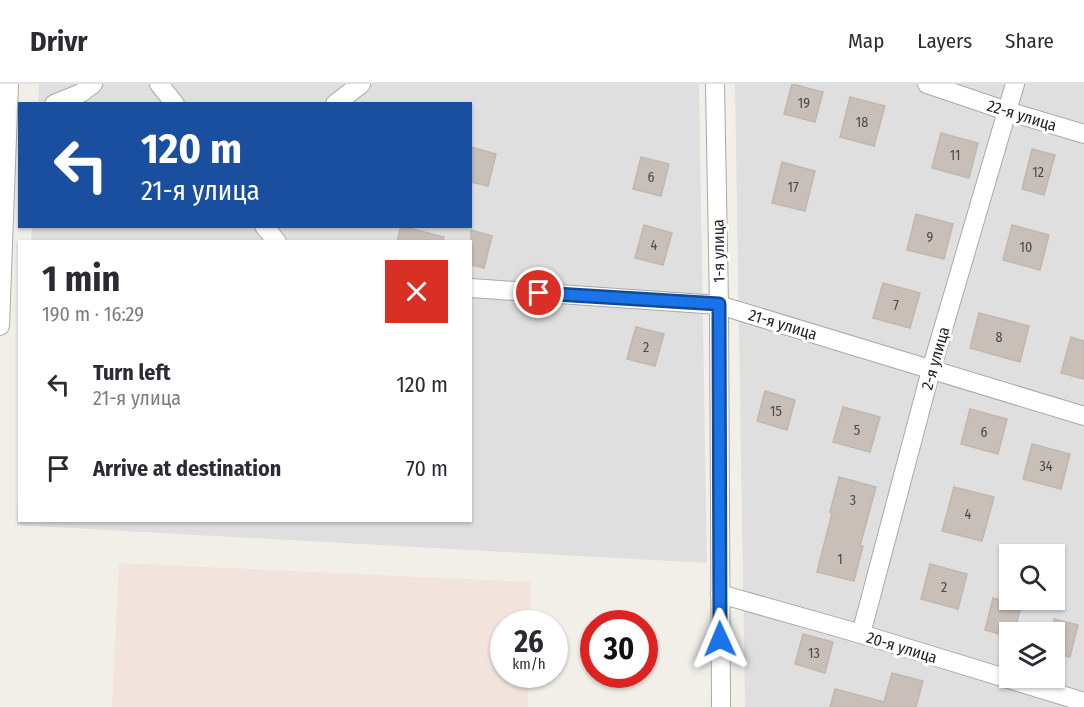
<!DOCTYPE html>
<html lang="en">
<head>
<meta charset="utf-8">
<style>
	:root { --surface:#fff; --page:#f7f7f7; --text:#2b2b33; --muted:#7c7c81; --line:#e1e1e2 }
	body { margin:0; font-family:"Fira Sans Condensed",sans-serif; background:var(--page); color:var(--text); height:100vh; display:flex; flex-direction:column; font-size:22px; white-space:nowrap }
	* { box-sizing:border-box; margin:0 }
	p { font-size:20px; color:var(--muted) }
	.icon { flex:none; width:33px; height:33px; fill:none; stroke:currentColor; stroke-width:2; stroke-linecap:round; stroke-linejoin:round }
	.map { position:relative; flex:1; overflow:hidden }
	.details { position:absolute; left:18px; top:156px; width:454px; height:282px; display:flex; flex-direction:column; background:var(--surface); border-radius:0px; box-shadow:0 2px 4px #0004 }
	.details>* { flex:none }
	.top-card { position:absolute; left:18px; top:18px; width:454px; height:126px; border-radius:0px; box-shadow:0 2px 4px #0004; background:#1a4fa0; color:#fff; overflow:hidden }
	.buttons { position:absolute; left:999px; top:460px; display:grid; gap:12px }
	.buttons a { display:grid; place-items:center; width:66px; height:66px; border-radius:0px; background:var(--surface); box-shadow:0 2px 4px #0004; font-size:30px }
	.speed { position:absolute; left:490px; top:526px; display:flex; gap:12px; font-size:30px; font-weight:700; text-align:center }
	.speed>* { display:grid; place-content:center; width:78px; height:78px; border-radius:50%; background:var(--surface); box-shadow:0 2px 4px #0004; line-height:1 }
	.speed small { font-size:15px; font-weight:400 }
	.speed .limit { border:9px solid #d22; background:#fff; color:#111 }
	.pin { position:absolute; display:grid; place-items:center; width:51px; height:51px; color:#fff; margin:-26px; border:3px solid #fff; border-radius:50%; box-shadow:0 2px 6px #0007 }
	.me { position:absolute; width:66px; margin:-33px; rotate:359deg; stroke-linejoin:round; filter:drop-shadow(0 0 4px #0008) }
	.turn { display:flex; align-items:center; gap:21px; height:126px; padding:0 24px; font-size:27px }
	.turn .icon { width:78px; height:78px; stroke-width:2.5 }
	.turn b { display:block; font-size:42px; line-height:51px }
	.round { display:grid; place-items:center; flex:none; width:63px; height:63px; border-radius:0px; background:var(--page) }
	.headline { display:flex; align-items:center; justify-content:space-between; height:102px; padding:0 24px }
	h1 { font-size:36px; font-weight:700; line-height:45px }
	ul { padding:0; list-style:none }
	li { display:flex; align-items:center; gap:18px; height:84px; padding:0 24px }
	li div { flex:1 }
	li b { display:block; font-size:22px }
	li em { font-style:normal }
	header { display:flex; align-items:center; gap:36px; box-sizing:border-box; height:84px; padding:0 30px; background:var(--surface); border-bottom:2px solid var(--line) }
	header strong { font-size:28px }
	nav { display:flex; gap:33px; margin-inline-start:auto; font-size:21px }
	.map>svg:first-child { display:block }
	.residential { fill:#e0dfdf; fill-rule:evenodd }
	.military { fill:#f3e3dd }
	.building { fill:#c7bfb8; stroke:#c4b6ab; stroke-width:1.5 }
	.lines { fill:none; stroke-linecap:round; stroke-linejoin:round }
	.minor-casing { stroke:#a9a9a9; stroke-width:20 }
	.minor { stroke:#fff; stroke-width:18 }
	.route-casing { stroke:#114b97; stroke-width:15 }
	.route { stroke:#1a73e8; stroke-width:10 }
	.labels { text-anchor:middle; stroke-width:6; stroke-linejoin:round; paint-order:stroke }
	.number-label { font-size:14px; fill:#4b4948 }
	.street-label { font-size:16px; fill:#222; stroke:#fff }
</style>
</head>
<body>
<header>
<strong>Drivr</strong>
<nav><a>Map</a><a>Layers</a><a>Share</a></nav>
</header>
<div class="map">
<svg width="1084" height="623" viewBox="0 0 1084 623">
	<rect width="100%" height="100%" fill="#f2efe9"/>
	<g class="residential">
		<polygon points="39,0 699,0 707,479 17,441 19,388 20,436 471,436 471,158 31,157 32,142 471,142 471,20 38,19"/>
		<path d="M735,0H1084V623H745ZM1010,471H1054V516H1010ZM1010,549H1054V594H1010Z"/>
	</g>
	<polygon class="military" points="119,479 531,498 530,540 504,540 504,591 529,591 528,623 112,623"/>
	<g class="building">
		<polygon points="792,0 823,8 815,38 784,30"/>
		<polygon points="850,13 885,22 874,62 840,53"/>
		<polygon points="941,49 978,59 969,94 932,84"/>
		<polygon points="471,63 496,70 488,102 471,98"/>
		<polygon points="1032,65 1055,71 1044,111 1022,105"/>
		<polygon points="641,73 669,80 661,112 633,105"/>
		<polygon points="782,78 815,87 805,127 772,119"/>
		<polygon points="916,130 953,140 944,175 907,166"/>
		<polygon points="644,141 672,149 663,181 635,174"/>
		<polygon points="1012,141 1049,151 1040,186 1003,176"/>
		<polygon points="401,142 444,153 443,158 397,158"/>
		<polygon points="471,146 492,152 484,184 471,181"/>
		<polygon points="883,199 920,209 910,244 873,234"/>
		<polygon points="979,229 1029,242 1020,278 970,264"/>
		<polygon points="636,243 664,250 655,282 627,275"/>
		<polygon points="1071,253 1084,257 1084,295 1061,289"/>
		<polygon points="765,307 795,316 787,346 757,337"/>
		<polygon points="843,323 880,333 870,368 833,358"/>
		<polygon points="970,325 1007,335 998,370 961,360"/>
		<polygon points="1032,360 1070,370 1061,405 1023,395"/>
		<polygon points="839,393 876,403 860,462 863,462 854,497 817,488 832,429 830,428"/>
		<polygon points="954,403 994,413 982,457 942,447"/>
		<polygon points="930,480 967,490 958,525 921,515"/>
		<polygon points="993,514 1021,522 1014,549 1010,549 1010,553 985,546"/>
		<polygon points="1054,535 1078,541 1070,573 1054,569"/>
		<polygon points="803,550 833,558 825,589 795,580"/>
		<polygon points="892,589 923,597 916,623 830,623 835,605 884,618"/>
	</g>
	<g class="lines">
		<g class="minor-casing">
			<g id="minor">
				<polyline points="159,0 175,20"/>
				<polyline points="715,0 719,221 721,623"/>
				<polyline points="927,0 1007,27 1084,50"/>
				<polyline points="54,20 81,9 93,0"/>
				<polyline points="335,20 361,0"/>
				<polyline points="264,142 277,158"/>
				<polyline points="471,204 719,221 1084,332"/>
				<polyline points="0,242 9,0"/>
				<polyline points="720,510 861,550 1084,618"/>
				<polyline points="861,550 931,286 1015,0"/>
			</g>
		</g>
		<use href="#minor" class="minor"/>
	</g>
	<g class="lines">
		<g class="route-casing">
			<polyline id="route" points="539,209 719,220 720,555"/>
		</g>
		<use href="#route" class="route"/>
	</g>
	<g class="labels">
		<g class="number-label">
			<text x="804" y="24">19</text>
			<text x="862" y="43">18</text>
			<text x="955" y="76">11</text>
			<text x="1038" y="93">12</text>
			<text x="651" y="98">6</text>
			<text x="793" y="108">17</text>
			<text x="930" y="158">9</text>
			<text x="654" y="166">4</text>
			<text x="1026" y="168">10</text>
			<text x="896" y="226">7</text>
			<text x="999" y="258">8</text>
			<text x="646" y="268">2</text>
			<text x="776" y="332">15</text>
			<text x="857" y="351">5</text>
			<text x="984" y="353">6</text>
			<text x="1046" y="387">34</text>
			<text x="853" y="421">3</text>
			<text x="968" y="435">4</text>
			<text x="840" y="480">1</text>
			<text x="944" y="508">2</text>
			<text x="814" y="574">13</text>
		</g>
		<g class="street-label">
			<text transform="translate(1022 31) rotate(17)" y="6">22-я улица</text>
			<text transform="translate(718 167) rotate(-91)" y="6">1-я улица</text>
			<text transform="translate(783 240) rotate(17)" y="6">21-я улица</text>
			<text transform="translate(935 274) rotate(-74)" y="6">2-я улица</text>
			<text transform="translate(902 563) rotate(17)" y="6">20-я улица</text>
		</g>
	</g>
</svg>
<div class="buttons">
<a><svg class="icon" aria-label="search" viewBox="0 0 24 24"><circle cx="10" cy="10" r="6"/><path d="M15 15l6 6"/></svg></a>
<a><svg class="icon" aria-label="layers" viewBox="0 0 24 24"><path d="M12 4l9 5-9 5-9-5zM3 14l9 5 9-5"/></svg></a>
</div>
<div class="speed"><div>26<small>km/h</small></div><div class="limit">30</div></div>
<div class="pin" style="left:539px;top:209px;background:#d93025"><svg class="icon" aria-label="arrive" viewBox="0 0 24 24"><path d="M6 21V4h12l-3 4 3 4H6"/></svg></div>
<svg class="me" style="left:720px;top:555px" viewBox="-20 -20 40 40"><path d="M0-17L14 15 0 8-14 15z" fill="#1a73e8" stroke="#fff" stroke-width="4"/></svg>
<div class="top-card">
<div class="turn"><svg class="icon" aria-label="left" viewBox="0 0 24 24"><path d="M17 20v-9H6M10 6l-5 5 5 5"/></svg><div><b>120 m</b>21-я улица</div></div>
</div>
<section class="details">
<div class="headline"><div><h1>1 min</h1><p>190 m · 16:29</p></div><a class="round" style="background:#d93025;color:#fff"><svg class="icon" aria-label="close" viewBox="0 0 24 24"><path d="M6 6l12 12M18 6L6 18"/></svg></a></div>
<ul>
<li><svg class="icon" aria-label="left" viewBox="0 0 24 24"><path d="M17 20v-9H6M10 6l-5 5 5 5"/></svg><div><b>Turn left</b><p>21-я улица</p></div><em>120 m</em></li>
<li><svg class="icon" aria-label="arrive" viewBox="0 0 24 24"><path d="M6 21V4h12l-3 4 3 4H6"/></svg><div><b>Arrive at destination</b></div><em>70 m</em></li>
</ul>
</section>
</div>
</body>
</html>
